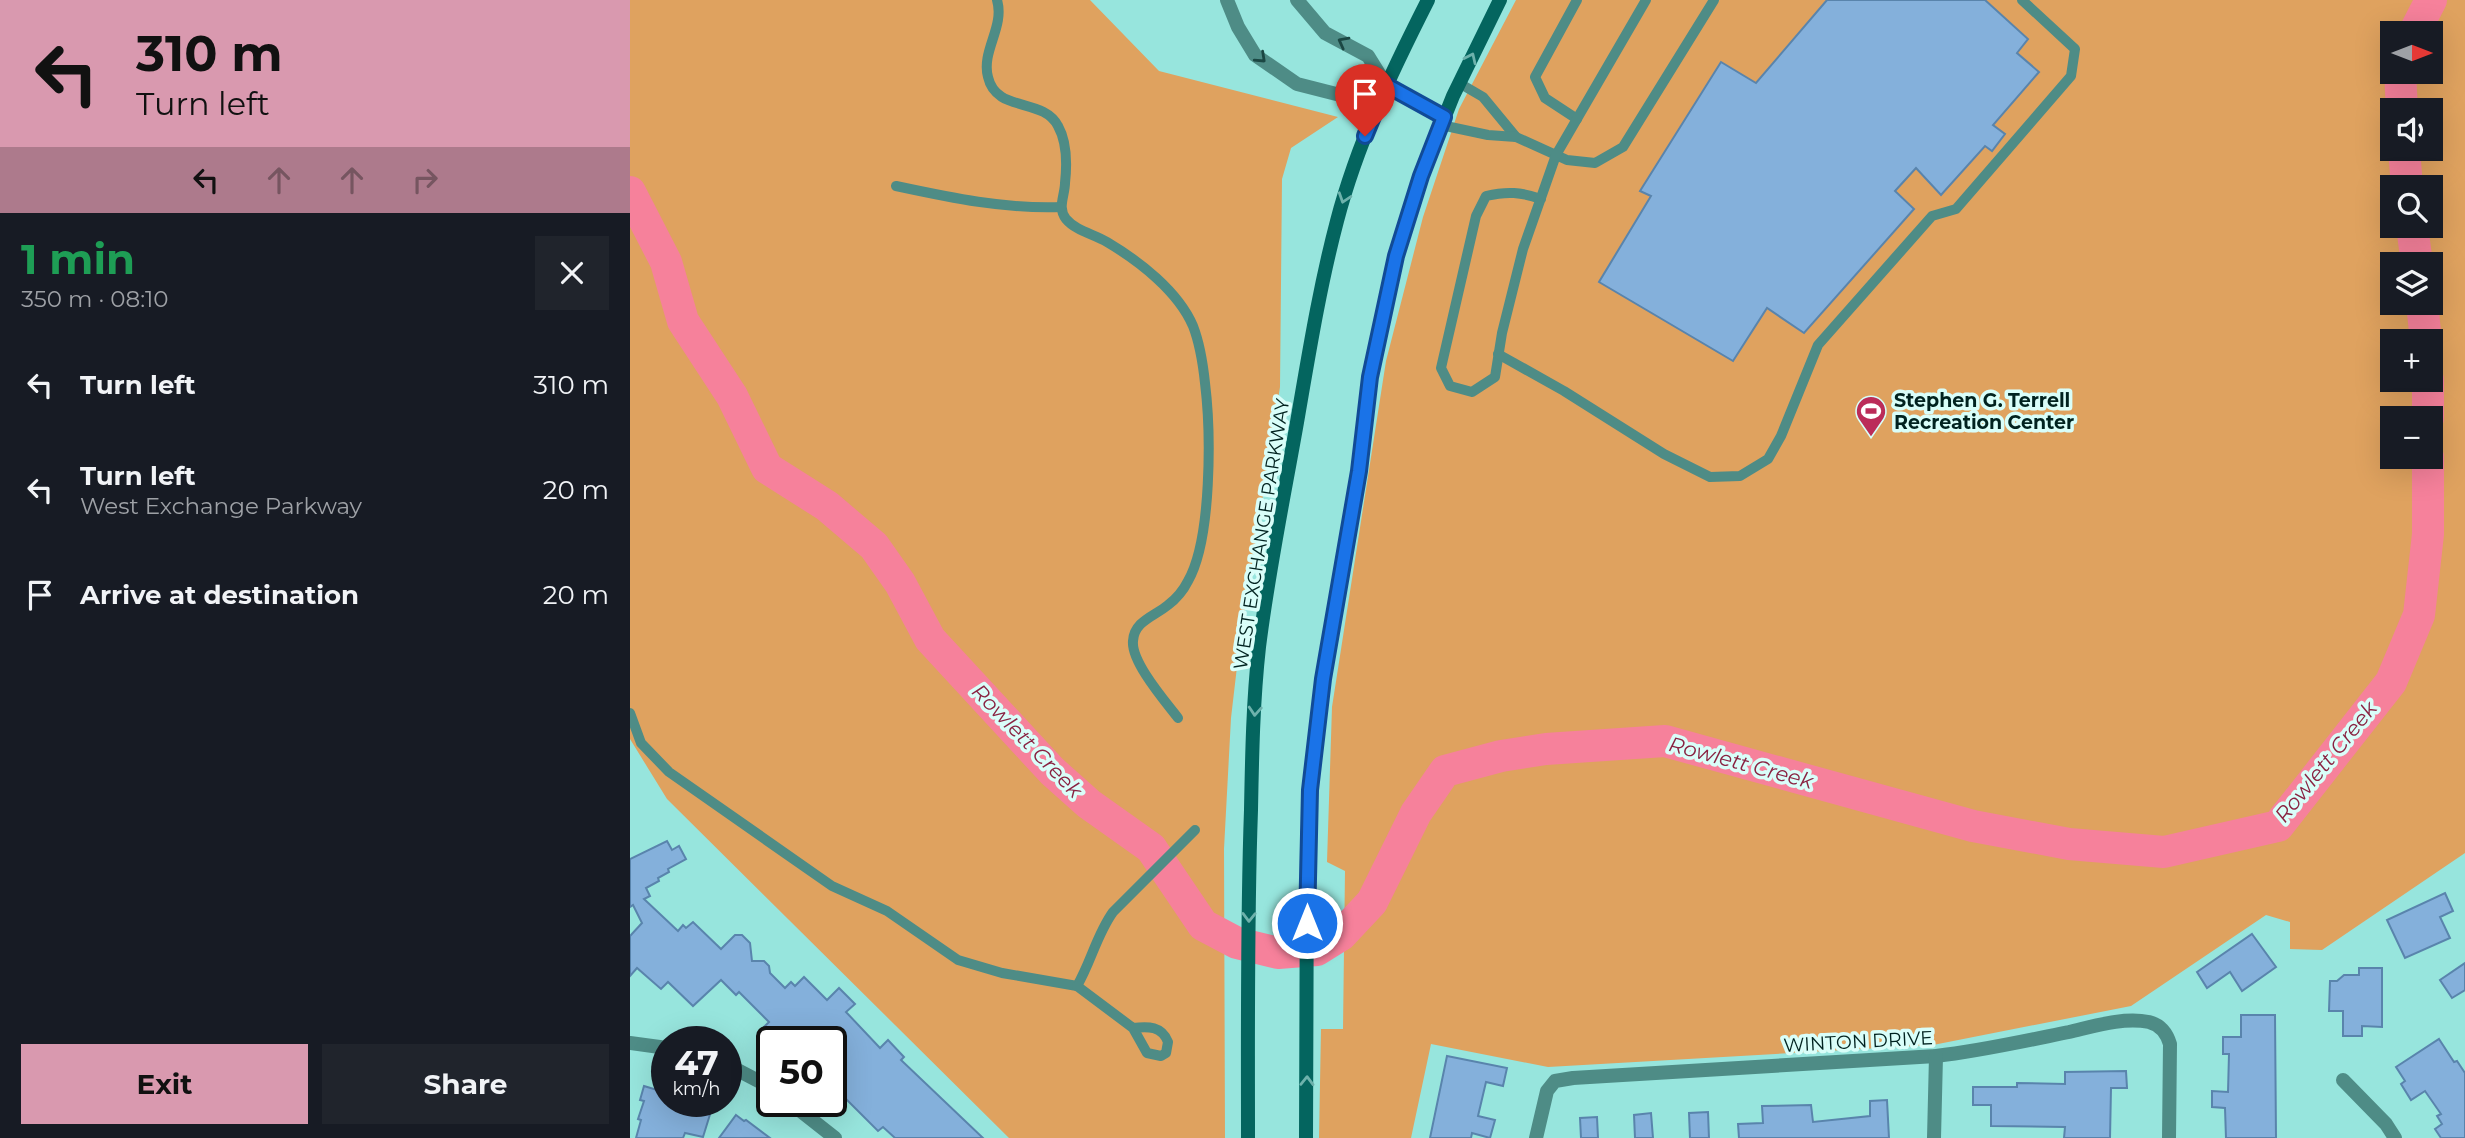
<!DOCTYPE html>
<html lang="en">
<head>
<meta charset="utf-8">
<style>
	:root { --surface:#171b24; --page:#20242c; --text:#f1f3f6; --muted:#9ea1a6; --accent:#d999af }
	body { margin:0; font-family:Montserrat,sans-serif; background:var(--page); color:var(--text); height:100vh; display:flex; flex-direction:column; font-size:26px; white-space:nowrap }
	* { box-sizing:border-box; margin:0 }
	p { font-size:23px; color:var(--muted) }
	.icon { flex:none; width:38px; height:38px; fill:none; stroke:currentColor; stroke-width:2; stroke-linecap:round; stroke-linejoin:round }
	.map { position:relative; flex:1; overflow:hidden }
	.panel { display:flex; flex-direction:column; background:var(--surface); width:630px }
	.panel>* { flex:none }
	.hud { background:#d999af; color:#111; overflow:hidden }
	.needle { width:46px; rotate:90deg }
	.tools { position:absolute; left:1750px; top:21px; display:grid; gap:14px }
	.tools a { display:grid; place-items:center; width:63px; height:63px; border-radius:0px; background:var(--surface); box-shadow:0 7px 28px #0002; font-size:35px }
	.speed { position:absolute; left:21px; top:1026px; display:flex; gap:14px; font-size:35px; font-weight:700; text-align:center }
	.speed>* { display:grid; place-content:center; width:91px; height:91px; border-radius:50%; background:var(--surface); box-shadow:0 7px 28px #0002; line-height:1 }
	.speed small { font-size:18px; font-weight:400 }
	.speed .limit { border:4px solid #111; border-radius:10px; background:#fff; color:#111 }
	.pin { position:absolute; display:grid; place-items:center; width:60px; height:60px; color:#fff; margin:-72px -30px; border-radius:50% 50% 50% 0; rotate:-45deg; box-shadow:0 0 7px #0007 }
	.pin .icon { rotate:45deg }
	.me { position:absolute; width:77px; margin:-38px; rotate:0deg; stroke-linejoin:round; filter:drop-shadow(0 0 5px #0008) }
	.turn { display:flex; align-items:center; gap:24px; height:147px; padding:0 21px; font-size:32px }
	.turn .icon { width:91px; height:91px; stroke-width:2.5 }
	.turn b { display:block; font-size:49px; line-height:60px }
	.lanes { display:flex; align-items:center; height:66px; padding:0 21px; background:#0003; justify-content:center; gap:35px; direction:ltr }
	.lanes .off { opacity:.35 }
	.round { display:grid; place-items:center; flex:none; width:74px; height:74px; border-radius:0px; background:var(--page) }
	.headline { display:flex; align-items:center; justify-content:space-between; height:119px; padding:0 21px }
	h1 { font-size:42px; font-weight:700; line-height:52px; color:#1e9e55 }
	.cta { display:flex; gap:14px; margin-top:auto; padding:14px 21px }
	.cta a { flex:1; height:80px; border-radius:0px; background:var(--accent); color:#111; font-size:28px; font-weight:700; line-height:80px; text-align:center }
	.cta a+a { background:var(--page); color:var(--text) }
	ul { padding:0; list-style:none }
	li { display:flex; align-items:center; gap:21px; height:105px; padding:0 21px }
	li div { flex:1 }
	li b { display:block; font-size:26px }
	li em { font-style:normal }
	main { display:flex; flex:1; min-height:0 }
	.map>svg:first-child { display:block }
	.green { fill:#dfa25f; fill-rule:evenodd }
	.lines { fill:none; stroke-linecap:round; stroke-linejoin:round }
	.river { stroke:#f6819b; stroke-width:32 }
	.building { fill:#84b0db; stroke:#5984ac; stroke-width:2 }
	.lane { stroke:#4e8c86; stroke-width:10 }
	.street { stroke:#4e8c86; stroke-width:14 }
	.secondary { stroke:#04655f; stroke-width:14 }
	.oneway { stroke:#1b4743 }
	.oneway2 { stroke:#6eb2ac }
	.route-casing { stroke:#114b97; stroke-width:18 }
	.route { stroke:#1a73e8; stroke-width:12 }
	.labels { text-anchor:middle; stroke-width:7; stroke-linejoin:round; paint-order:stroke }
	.poi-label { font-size:19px; font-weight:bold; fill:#00221f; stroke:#d9fef9; text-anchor:start }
	.street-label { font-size:19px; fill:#00221f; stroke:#d9fef9 }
	.water-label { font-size:21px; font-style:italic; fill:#8a2342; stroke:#d9fef9 }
</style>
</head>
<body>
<main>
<section class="panel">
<div class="hud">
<div class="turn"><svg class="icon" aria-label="left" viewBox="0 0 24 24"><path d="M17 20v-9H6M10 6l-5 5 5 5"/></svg><div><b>310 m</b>Turn left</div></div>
<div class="lanes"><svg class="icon" aria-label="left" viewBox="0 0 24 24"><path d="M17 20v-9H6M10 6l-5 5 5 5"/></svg><svg class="icon off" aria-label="ahead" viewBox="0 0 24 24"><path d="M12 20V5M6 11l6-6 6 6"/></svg><svg class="icon off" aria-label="ahead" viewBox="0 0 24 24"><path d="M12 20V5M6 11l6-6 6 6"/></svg><svg class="icon off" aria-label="right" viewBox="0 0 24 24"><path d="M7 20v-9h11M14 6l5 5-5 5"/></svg></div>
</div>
<div class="headline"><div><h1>1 min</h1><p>350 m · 08:10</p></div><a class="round"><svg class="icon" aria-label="close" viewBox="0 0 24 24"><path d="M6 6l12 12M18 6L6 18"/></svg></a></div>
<ul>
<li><svg class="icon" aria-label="left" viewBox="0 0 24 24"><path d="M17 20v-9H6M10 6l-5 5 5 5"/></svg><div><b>Turn left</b></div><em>310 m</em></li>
<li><svg class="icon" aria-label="left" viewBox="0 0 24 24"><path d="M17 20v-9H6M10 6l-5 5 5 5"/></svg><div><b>Turn left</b><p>West Exchange Parkway</p></div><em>20 m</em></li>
<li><svg class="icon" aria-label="arrive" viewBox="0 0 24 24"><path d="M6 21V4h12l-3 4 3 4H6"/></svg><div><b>Arrive at destination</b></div><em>20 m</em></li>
</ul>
<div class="cta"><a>Exit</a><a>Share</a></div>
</section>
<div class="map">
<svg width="1835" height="1138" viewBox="0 0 1835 1138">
	<rect width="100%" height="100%" fill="#97e5dd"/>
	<g class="green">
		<polygon points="0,0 460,0 529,71 708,117 661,148 652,179 650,387 610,641 601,718 594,849 595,1138 379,1138 37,799 0,739"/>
		<path d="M886,0H1835V853L1692,950L1660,949V922L1636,915L1501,1006L1303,1045L918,1067L801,1044L781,1138H689L691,1029H713L715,871L697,862L702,707L756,361L793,217L829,109ZM1762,33H1801V72H1762ZM1762,110H1801V149H1762ZM1762,187H1801V226H1762ZM1762,264H1801V303H1762ZM1762,341H1801V380H1762ZM1762,418H1801V457H1762Z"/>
	</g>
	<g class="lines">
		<g class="river">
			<polyline points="1784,33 1801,0"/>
			<polyline points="1770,72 1772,110"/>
			<polyline points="1774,149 1777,187"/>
			<polyline points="0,192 36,262 53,321 102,396 137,468 197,506 244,546 270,583 300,639 422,771 459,804 521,848 573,925 607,943 648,953 687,950 711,935 742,902 786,813 815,771 871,756 916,749 1035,741 1343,826 1439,844 1534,852 1648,826 1761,682 1789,615 1798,534 1798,457"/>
			<polyline points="1782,226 1787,264"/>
			<polyline points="1792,303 1796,341"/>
			<polyline points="1798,380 1798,418"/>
		</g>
	</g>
	<g class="building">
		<polygon points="1197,0 1355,0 1398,39 1387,53 1409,72 1363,125 1375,134 1362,151 1355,146 1311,195 1286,168 1265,191 1284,209 1174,333 1137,308 1103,361 969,282 1021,196 1010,191 1091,62 1126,83"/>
		<polygon points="37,841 42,850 49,846 56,859 38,869 39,872 28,878 29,881 16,888 20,896 14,899 48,931 53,925 56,928 63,922 91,949 105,935 112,935 120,943 122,961 134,961 139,966 140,973 155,988 161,982 165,986 174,977 197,1000 209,988 225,1004 216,1012 250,1048 258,1040 274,1057 271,1060 353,1138 265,1138 253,1127 248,1131 201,1084 201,1041 166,1041 157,1033 149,1041 139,1041 130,1031 139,1022 109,992 106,995 91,980 63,1006 38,982 31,989 7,968 0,976 0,936 12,923 3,905 0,907 0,859"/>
		<polygon points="1815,893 1823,911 1810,917 1820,938 1775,958 1757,920"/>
		<polygon points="1622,934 1646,967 1612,991 1600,972 1577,988 1567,972"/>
		<polygon points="1835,963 1835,990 1822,998 1810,980"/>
		<polygon points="1729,968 1752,968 1752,1027 1732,1026 1732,1036 1713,1036 1713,1011 1699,1011 1700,981 1707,981 1714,975 1729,975"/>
		<polygon points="1611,1015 1645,1015 1646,1138 1596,1138 1595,1108 1582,1107 1582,1091 1598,1092 1599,1054 1593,1054 1593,1037 1611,1037"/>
		<polygon points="1809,1039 1824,1062 1827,1061 1835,1073 1835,1138 1811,1138 1805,1129 1812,1124 1807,1116 1811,1114 1795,1091 1781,1100 1771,1084 1775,1081 1766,1067"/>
		<polygon points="817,1056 877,1068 873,1086 856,1082 848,1116 865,1120 860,1138 842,1133 841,1138 800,1138"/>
		<polygon points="1496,1071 1497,1088 1481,1088 1480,1138 1434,1138 1435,1127 1361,1126 1361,1105 1343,1105 1343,1087 1387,1087 1387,1083 1435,1084 1435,1072"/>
		<polygon points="14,1086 37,1093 37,1101 58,1101 82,1108 73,1137 55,1133 53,1138 6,1138 11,1120 8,1119 14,1101 10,1100"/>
		<polygon points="1257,1100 1259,1138 1109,1138 1108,1124 1133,1123 1132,1106 1181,1105 1183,1122 1240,1116 1240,1101"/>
		<polygon points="1078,1112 1079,1138 1060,1138 1059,1113"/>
		<polygon points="1021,1113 1023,1138 1005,1138 1004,1115"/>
		<polygon points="106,1115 114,1121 116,1120 140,1138 89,1138"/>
		<polygon points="967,1117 968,1138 951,1138 950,1118"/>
	</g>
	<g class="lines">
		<g class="lane">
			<path d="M367,0C375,27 351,51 358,77C366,113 413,97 428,126C437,142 437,165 435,183C435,195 427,208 436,219C446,231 464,234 477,242C509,261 548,291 563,326C570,344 573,364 575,383C581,432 582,539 558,581C553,591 546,599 538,605C525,616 504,621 503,641C501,662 535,701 548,718"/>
			<polyline points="947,0 905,77 915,98 947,119"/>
			<polyline points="829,83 853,97 886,137 937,160 965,163 993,147 1084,0"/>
			<polyline points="811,125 858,135 886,137"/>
			<path d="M266,186C322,198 374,209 431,207"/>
			<path d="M911,199C891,192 877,191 856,196L846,216L811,368L820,386L842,392L865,377L872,333L893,249L926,155L1016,0"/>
			<polyline points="868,354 934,391 1034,454 1080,477 1110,476 1138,459 1151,436 1188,345 1302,216 1326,209 1441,76 1445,49 1392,0"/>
			<path d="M0,713L11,743L39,772L202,886L257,911L328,960L372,973L447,986C461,962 467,934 483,912L565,830"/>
			<path d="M447,986L503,1028L517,1053L531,1056L536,1053L538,1042C532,1026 518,1026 503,1028"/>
		</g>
		<g class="street">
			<polyline points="597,0 608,27 625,55 667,84 722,98 756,85 738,56 695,33 667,0"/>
			<polyline points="0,1043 37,1048"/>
			<polyline points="96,1064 142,1088"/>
			<polyline points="1713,1080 1756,1124 1765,1138"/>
			<polyline points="158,1101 205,1138"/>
			<path d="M906,1138L917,1091L925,1081L943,1078L1306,1056C1351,1051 1395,1041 1439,1032C1465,1026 1493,1017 1519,1022C1531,1025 1537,1034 1540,1044L1539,1138"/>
			<polyline points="1304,1138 1306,1056"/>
		</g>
		<g class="secondary">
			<polyline points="756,85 814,117"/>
			<path d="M618,1138C618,1029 617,920 621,810C622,756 623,701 629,647C638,574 653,501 666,428C678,359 689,289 707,221C727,144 762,71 798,0"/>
			<polyline points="676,1138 677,846 680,790 693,679 729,471 740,377 767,256 791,176 823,96 870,0"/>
		</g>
	</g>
	<defs><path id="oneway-chevron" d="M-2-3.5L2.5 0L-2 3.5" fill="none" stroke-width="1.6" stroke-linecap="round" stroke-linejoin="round" transform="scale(1.75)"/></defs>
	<g class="oneway">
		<use href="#oneway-chevron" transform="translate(713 42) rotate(-152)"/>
		<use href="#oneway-chevron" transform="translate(631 58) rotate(43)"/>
	</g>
	<g class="oneway2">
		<use href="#oneway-chevron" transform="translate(841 58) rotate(-65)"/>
		<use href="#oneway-chevron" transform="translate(714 198) rotate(108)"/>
		<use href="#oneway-chevron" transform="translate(625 711) rotate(94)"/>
		<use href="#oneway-chevron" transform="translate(619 917) rotate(91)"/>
		<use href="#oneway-chevron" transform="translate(677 1081) rotate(-89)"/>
	</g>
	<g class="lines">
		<g class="route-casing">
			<polyline id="route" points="677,923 680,790 693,679 729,471 740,377 766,256 791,176 814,117 756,85 735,136"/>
		</g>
		<use href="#route" class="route"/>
	</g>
	<defs>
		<g id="stadium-pin" transform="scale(1.575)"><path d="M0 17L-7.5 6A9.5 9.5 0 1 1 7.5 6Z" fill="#bb2c59" stroke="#d9fef9"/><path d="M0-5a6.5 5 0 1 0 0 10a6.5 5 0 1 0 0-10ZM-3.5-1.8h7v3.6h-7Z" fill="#fff"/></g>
	</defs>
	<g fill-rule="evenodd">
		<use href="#stadium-pin" x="1241" y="411"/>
	</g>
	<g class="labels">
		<g class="poi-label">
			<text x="1264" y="407">Stephen G. Terrell<tspan x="1264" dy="22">Recreation Center</tspan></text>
		</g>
		<g class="street-label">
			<text transform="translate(631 534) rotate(-81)" y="7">WEST EXCHANGE PARKWAY</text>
			<text transform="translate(1228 1041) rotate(-3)" y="7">WINTON DRIVE</text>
		</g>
		<g class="water-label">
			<text transform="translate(397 741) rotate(46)" y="7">Rowlett Creek</text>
			<text transform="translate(1696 762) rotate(-51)" y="7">Rowlett Creek</text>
			<text transform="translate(1111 763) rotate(15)" y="7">Rowlett Creek</text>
		</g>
	</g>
</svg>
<div class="tools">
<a><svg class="needle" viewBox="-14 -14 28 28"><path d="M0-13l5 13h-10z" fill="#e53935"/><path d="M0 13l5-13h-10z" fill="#9ea1a6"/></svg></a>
<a><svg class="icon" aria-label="sound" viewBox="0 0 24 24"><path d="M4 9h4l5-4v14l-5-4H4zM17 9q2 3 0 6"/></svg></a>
<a><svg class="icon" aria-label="search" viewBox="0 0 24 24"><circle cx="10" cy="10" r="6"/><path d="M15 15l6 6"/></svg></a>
<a><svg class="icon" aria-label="layers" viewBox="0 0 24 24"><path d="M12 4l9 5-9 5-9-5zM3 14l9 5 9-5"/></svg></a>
<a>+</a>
<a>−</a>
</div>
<div class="speed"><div>47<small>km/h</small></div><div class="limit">50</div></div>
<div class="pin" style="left:735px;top:136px;background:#d93025"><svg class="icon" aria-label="arrive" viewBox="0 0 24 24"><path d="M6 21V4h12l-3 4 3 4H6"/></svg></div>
<svg class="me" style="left:677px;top:923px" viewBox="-20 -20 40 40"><circle r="17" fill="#1a73e8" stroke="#fff" stroke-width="3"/><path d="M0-11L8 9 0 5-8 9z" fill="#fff"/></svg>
</div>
</main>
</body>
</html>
